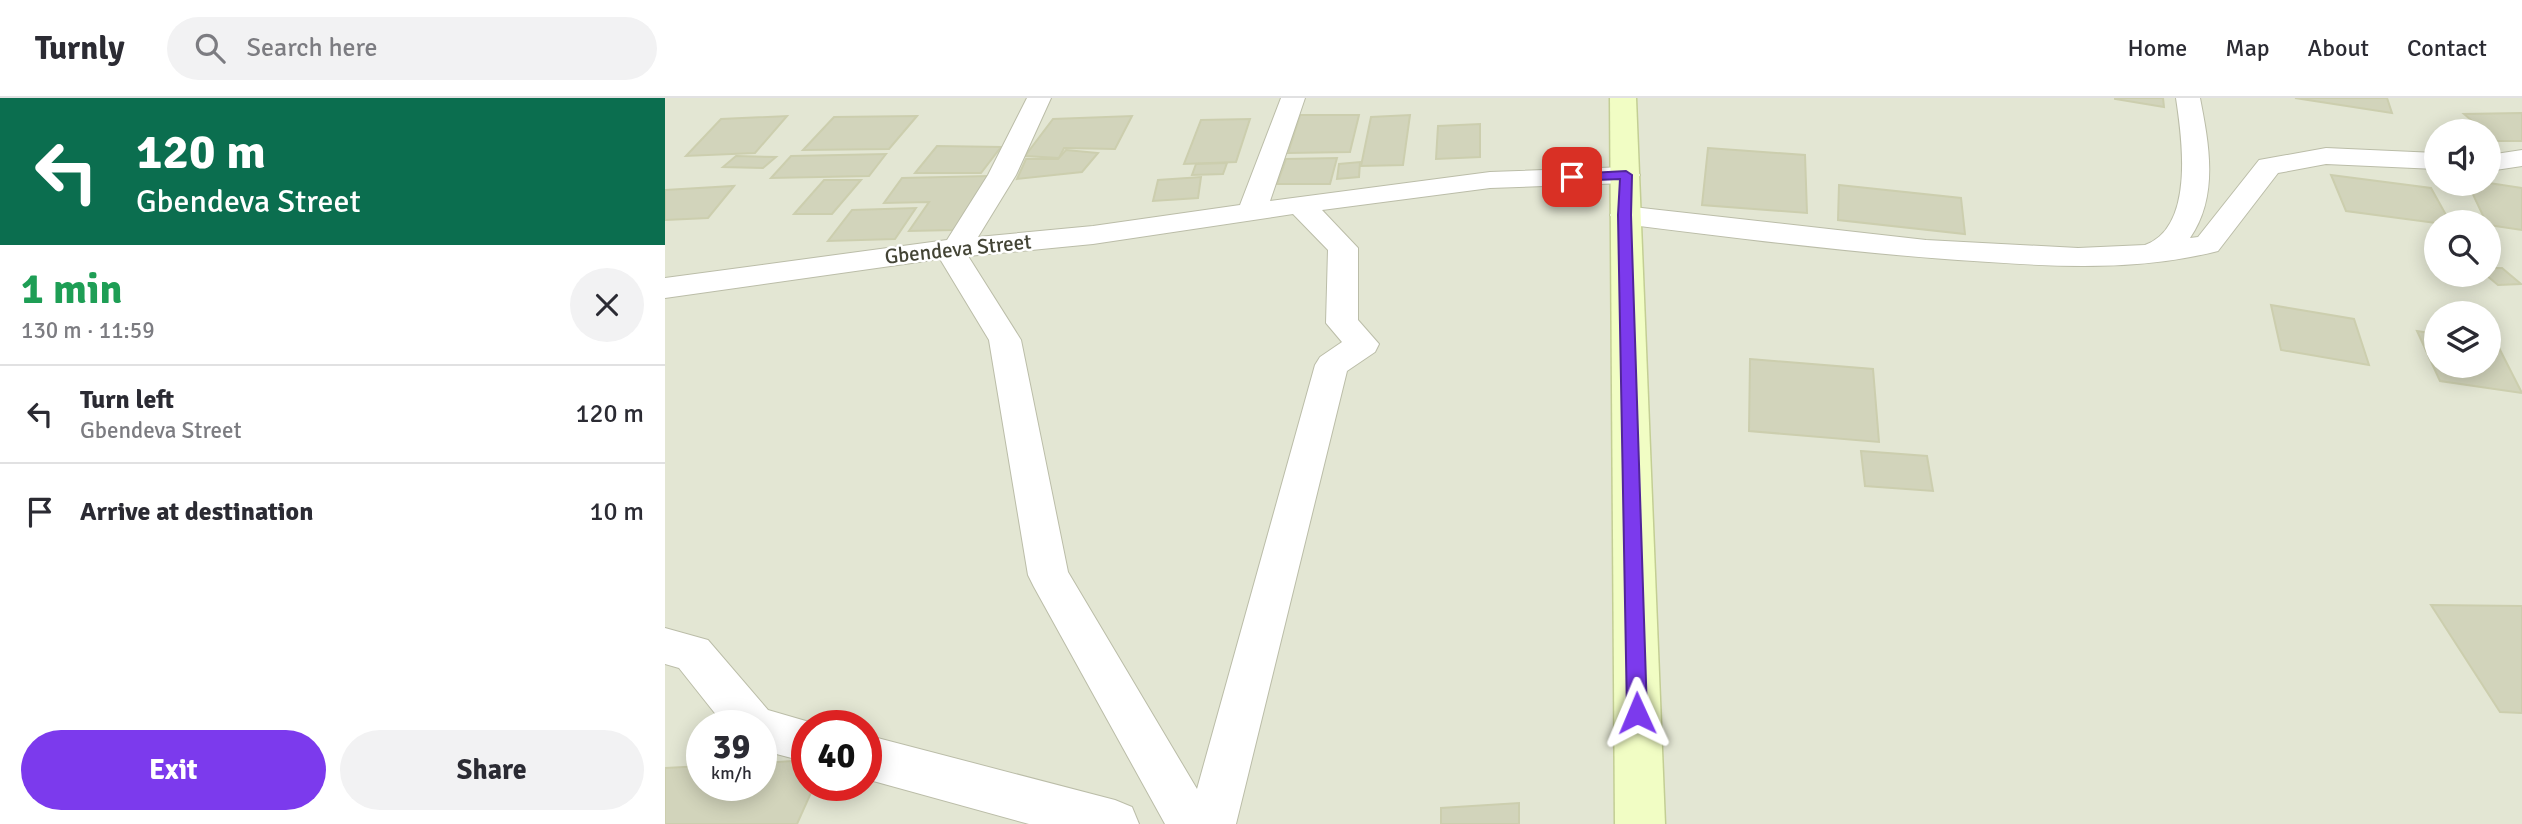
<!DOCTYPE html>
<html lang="en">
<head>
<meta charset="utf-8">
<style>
	:root { --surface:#fff; --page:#f2f2f3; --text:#2b2b33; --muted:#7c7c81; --line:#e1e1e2; --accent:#7c3aed }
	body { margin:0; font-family:Signika,sans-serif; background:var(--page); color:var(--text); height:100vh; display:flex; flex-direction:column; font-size:26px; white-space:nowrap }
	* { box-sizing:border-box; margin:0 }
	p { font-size:23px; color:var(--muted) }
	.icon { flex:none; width:38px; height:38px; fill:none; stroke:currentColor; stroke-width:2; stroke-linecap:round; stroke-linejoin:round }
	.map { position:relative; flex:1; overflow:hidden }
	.sheet { display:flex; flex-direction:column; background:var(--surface); width:665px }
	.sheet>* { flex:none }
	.banner { background:#0b6e4f; color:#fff; overflow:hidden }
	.controls { position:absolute; left:1759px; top:21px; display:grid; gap:14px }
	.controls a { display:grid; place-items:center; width:77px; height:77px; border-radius:50%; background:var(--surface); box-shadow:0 4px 18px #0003; font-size:35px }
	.speed { position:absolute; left:21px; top:612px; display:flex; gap:14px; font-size:35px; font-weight:700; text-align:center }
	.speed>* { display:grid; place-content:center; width:91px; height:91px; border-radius:50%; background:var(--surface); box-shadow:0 4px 18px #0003; line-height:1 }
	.speed small { font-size:18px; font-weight:400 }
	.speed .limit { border:10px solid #d22; background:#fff; color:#111 }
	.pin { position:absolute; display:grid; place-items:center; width:60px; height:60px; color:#fff; margin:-30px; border-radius:14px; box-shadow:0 4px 10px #0006 }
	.me { position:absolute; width:77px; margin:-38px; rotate:359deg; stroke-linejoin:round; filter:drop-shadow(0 0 5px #0008) }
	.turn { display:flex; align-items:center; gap:24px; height:147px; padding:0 21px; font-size:32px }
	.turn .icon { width:91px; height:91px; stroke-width:2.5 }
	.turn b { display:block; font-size:49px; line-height:60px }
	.round { display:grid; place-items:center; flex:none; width:74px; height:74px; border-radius:37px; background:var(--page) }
	.headline { display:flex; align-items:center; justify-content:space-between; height:119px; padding:0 21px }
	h1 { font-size:42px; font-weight:800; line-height:52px; color:#1e9e55 }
	.button { display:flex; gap:14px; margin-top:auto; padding:14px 21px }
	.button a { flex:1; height:80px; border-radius:42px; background:var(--accent); color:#fff; font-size:28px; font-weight:800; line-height:80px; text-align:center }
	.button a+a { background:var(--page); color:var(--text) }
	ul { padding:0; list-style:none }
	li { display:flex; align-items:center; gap:21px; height:98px; padding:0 21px; border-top:2px solid var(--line) }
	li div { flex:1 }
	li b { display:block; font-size:26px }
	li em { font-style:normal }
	header { display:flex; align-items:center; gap:42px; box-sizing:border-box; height:98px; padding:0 35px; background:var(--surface); border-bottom:2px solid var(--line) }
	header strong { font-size:33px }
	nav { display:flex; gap:38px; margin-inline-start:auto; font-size:24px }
	.search { width:490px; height:63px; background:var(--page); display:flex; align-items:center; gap:18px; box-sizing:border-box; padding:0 24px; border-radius:38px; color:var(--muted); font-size:26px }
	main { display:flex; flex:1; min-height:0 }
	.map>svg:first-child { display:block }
	.residential { fill:#e3e6d3; fill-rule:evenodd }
	.building { fill:#d2d4bb; stroke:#ccceae; stroke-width:2 }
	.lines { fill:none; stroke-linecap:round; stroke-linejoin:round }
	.street-casing { stroke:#bbbda8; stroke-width:2 }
	.secondary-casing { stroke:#c3ce94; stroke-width:3 }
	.street { fill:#fff; fill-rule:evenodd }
	.secondary { fill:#f1fdc4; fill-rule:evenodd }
	.route { fill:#7c3aed; stroke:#51269a; stroke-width:2 }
	.labels { text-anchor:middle; stroke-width:5; stroke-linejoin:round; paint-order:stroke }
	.street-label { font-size:21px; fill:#434435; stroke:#fff }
</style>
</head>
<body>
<header>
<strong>Turnly</strong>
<div class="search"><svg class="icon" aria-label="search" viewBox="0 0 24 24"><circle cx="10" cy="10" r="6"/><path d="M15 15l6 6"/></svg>Search here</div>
<nav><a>Home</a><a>Map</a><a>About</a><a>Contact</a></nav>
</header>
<main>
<section class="sheet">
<div class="banner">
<div class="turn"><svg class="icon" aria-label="left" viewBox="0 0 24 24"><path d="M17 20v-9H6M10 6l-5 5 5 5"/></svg><div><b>120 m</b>Gbendeva Street</div></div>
</div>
<div class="headline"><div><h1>1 min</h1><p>130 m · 11:59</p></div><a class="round"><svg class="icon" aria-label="close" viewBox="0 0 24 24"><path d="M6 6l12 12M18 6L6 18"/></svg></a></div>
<ul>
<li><svg class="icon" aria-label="left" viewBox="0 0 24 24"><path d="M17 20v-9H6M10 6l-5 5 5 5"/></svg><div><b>Turn left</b><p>Gbendeva Street</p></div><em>120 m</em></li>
<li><svg class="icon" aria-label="arrive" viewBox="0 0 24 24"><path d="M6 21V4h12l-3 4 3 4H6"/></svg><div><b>Arrive at destination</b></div><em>10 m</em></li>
</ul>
<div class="button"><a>Exit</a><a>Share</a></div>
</section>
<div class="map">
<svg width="1857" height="726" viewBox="0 0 1857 726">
	<rect width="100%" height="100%" fill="#f0f2e5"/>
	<path class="residential" d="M0,0H1857V726H0ZM1771,33H1824V86H1771ZM1771,124H1824V177H1771ZM1771,215H1824V268H1771ZM37,628H96V688H37ZM142,628H201V688H142Z"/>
	<g class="building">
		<polygon points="1450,0 1498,0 1499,9 1450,1"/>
		<polygon points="1630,0 1722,0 1727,15"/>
		<polygon points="1857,15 1857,43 1830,43 1824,38 1824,33 1819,33 1799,16"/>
		<polygon points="635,17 694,17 685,54 623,55"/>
		<polygon points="745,17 738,67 696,68 706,19"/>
		<polygon points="122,18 90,55 21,58 56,21"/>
		<polygon points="252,18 224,51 138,52 169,19"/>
		<polygon points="467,18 450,51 399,50 394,60 360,58 388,21"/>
		<polygon points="585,21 571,64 519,66 536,22"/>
		<polygon points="815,26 815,59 771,61 773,28"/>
		<polygon points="272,48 336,49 316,75 250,75"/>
		<polygon points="1043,50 1140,57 1142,115 1037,107"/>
		<polygon points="401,52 433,55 417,74 352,81 361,61 393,61"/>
		<polygon points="221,56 204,78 106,80 126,58"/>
		<polygon points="71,58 111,59 98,70 58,69"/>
		<polygon points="672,60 665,86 612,86 621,61"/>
		<polygon points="695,64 694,79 672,81 674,66"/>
		<polygon points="562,65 558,76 527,77 531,66"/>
		<polygon points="1666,77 1766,90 1785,124 1771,125 1681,113"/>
		<polygon points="323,78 289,132 244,133 264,104 219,105 237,80"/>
		<polygon points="536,79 533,100 488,103 493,82"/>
		<polygon points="159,82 196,82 167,116 129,116"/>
		<polygon points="1824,85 1857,90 1857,132 1824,127 1821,124 1803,86"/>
		<polygon points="1174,87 1296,100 1300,136 1173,122"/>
		<polygon points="69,88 43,120 0,122 0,92"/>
		<polygon points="251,110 230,141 163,143 187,112"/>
		<polygon points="1824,170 1837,170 1856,186 1833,187 1821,177"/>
		<polygon points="1606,207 1689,221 1704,267 1616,252"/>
		<polygon points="1752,233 1771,236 1771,268 1824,268 1824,243 1831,244 1857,295 1775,283"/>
		<polygon points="1085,261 1208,271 1214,344 1084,333"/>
		<polygon points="1196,353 1262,358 1268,393 1200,388"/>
		<polygon points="1766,507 1857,508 1857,615 1835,614"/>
		<polygon points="142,662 142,688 149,688 132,726 0,726 0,670 37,668 37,688 96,688 96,665"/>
		<polygon points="854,705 854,726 776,726 776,710"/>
	</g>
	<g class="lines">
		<g class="street-casing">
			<g id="street">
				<path d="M362,0H386L351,77L313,139L428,128L575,107L616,0H640L605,103L825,74L961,69L971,71L975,77L971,83L961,85L825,90L657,112L693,150V222L714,246L710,254L682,273L571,726H500L369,489L363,477L324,242L275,161L0,200V180L282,142L323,77ZM628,116L663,152L661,225L677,244L655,259L650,267L532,691L403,474L356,242L303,158L428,146Z"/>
				<path d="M1511,0H1535C1544,46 1554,98 1525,140L1533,139L1594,62L1661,50L1771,55V71L1661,66L1613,75L1553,153C1467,175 1380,168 1293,162C1181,154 1070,140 959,126L949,123L945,117L949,111L959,108L1261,142L1413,150L1480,147C1530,129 1517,40 1511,0Z"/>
				<polygon points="1857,52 1857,68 1824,73 1824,57"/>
				<polygon points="0,530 43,542 103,612 158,628 142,628 142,664 96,652 96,628 60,628 14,570 0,566"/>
				<polygon points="201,637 450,702 467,709 474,726 364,726 201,681"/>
			</g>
		</g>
		<g class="secondary-casing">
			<polygon id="secondary" points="945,0 971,0 1000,726 950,726"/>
		</g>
		<use href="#street" class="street"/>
		<use href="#secondary" class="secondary"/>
	</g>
	<polygon class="route" points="961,73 967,77 966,117 982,615 979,622 972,624 965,622 962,615 953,117 955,81 907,83 901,79 907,76"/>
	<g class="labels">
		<g class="street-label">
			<text transform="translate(293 151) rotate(-6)" y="7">Gbendeva Street</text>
		</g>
	</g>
</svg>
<div class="controls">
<a><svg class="icon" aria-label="sound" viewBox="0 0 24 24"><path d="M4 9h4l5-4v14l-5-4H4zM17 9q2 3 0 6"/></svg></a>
<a><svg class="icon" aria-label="search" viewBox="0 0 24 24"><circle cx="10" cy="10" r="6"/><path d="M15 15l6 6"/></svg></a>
<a><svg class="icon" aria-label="layers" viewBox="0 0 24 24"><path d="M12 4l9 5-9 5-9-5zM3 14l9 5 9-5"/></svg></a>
</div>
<div class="speed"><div>39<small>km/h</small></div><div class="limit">40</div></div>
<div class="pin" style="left:907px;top:79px;background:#d93025"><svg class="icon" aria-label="arrive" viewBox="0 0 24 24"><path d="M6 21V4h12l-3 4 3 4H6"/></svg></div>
<svg class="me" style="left:972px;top:615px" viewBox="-20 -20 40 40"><path d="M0-17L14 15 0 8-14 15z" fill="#7c3aed" stroke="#fff" stroke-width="4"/></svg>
</div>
</main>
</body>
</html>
